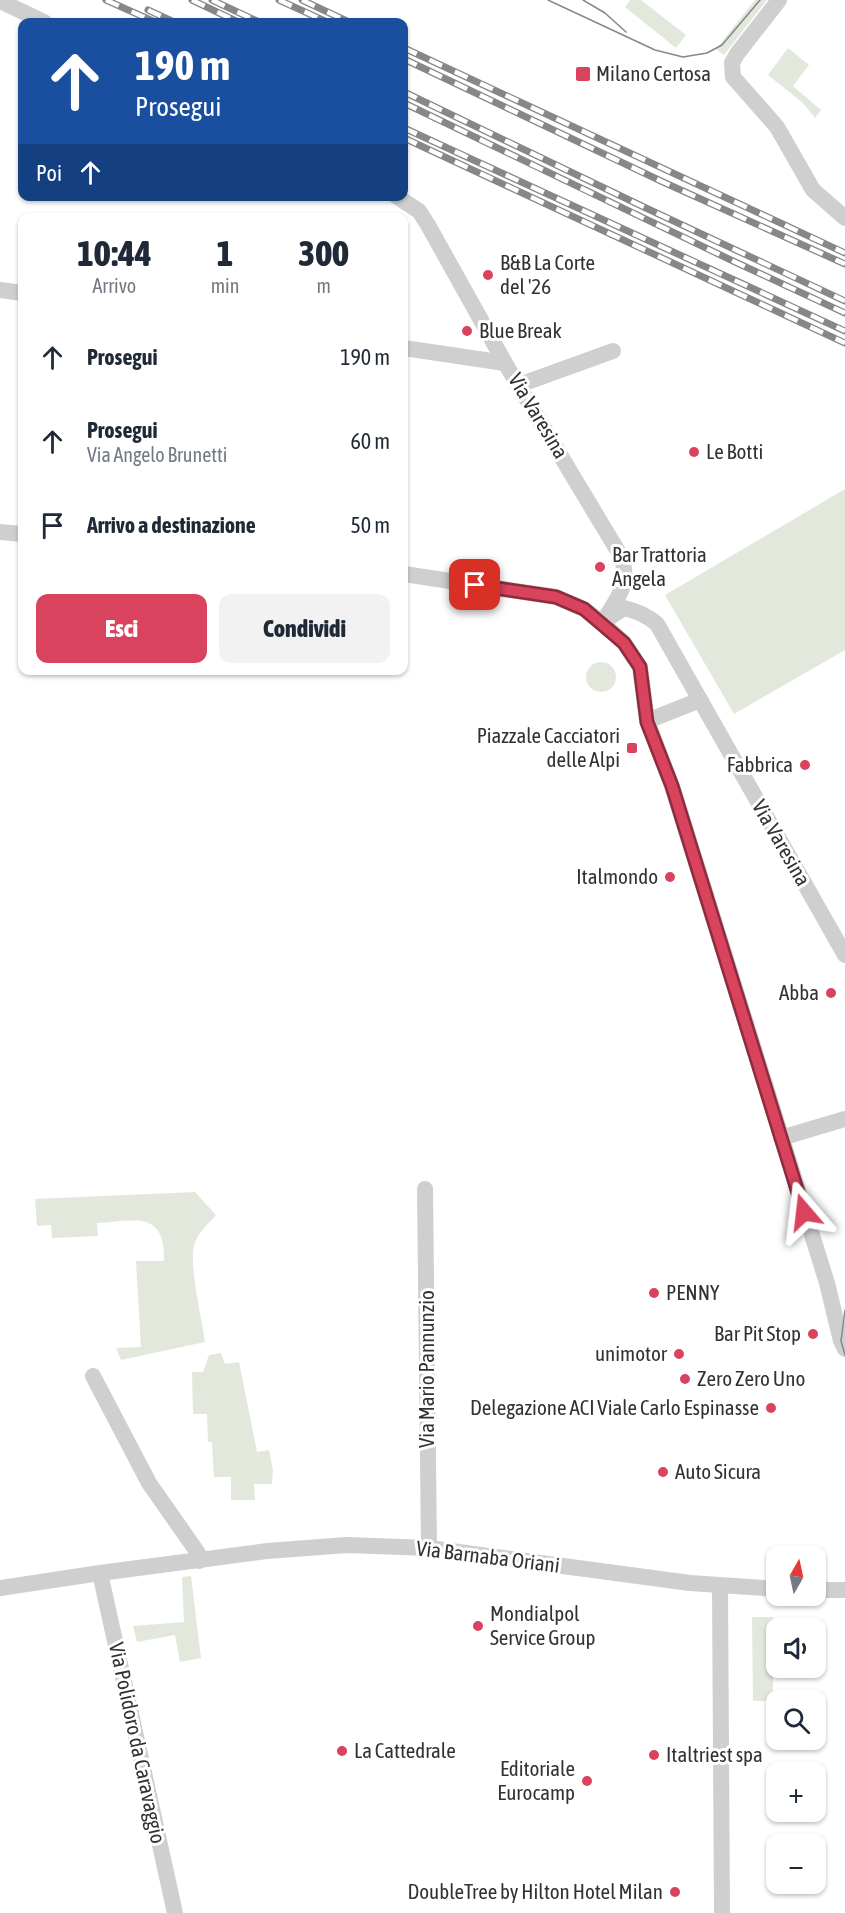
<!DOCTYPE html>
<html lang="it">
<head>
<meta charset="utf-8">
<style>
	:root { --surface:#fff; --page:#f2f2f3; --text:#1f2937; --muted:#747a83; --accent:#da435e }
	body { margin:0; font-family:"Asap Condensed",sans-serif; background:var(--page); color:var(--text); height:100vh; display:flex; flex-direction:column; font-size:22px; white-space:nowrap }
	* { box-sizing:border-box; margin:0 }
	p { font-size:20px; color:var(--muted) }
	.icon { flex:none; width:33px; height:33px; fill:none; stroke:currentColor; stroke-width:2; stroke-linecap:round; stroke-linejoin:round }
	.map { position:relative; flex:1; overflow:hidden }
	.side { position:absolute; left:18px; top:213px; width:390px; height:462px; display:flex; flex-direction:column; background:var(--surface); border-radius:12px; box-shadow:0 2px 4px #0004 }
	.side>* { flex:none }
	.guide { position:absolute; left:18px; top:18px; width:390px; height:183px; border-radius:12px; box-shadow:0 2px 4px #0004; background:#1a4fa0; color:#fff; overflow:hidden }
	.needle { width:39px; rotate:9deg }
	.fabs { position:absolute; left:766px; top:1546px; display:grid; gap:12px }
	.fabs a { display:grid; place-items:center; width:60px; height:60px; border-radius:12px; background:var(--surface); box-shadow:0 2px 4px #0004; font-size:30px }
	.pin { position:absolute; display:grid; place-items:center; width:51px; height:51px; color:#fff; margin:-26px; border-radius:12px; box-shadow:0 3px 9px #0006 }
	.me { position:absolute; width:66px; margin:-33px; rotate:343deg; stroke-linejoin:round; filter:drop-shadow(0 0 4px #0008) }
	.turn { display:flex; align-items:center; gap:21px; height:126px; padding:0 18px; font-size:27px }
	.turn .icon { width:78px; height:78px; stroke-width:2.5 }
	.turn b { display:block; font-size:42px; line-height:51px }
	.then { display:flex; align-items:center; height:57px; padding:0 18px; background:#0003; gap:12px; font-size:22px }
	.eta { display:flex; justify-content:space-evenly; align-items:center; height:102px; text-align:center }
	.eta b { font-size:36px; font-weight:800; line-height:42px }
	.primary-button { display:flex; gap:12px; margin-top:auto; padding:12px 18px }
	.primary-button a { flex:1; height:69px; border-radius:12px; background:var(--accent); color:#fff; font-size:24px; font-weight:800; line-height:69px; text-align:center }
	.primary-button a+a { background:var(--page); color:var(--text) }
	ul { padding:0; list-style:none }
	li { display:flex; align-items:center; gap:18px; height:84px; padding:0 18px }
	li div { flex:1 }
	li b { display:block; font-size:22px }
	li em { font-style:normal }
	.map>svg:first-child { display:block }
	.green { fill:#e3e8dc }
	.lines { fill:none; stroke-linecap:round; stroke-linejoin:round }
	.minor { stroke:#cfcfcf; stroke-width:16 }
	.tram { stroke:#878787; stroke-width:1.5 }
	.rail-casing { stroke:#878787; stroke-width:7 }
	.rail { stroke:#fff; stroke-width:4.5; stroke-dasharray:14; stroke-linecap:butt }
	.route-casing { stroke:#8e2c3d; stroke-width:15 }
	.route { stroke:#da435e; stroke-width:10 }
	.poi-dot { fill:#da435e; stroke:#fff; stroke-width:2 }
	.labels { text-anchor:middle; stroke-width:6; stroke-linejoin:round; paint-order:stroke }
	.poi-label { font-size:21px; fill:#323232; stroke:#fff; text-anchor:start }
	.street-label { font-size:21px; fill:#323232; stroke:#fff }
</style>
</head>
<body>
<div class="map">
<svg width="845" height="1913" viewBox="0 0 845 1913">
	<rect width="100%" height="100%" fill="#fff"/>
	<g class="green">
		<polygon points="630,0 641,0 686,35 676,48 625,7"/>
		<polygon points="755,0 767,0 724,55 716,49"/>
		<polygon points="788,48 809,65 793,86 821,110 815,118 803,103 768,75"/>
		<polygon points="845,489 845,650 734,714 665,595"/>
		<circle cx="601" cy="677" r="15"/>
		<path d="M195,1192L216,1215C209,1223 197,1234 194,1245C189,1266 202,1319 205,1342L121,1360L116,1348L141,1347L136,1261H164C165,1209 135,1221 97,1223L98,1236L52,1238L51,1225L37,1226L35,1199Z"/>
		<polygon points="221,1353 225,1364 239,1362 257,1452 269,1450 273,1470 272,1484 254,1484 255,1500 231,1500 231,1477 214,1477 212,1442 208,1442 207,1414 193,1414 192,1372 203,1372 209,1355"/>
		<polygon points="191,1576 201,1658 180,1662 175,1635 137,1642 133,1626 184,1622 182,1577"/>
		<polygon points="752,1617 773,1617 773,1701 753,1701"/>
	</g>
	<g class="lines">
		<g class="minor">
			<polyline points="779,0 737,54 732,63 733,77 777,127 813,190 845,218"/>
			<polyline points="0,1 44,22"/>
			<path d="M396,196L419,211L428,225L505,363L622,558C630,587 616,600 602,623"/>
			<polyline points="0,290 22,293"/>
			<polyline points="404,348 505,363"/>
			<polyline points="519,385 613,351"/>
			<polyline points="0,532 22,534"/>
			<polyline points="404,574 556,597 584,609 602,623 624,643 640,667 647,721 672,786 827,1283 841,1341 845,1349"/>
			<path d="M607,619L624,608C637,611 647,615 657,624L845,955"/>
			<polyline points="647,721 700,700"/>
			<polyline points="781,1138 845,1119"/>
			<polyline points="425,1189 429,1548"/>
			<polyline points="93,1376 149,1483 198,1553 199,1561"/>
			<polyline points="100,1573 175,1913"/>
			<polyline points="720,1586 722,1913"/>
			<polyline points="0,1588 100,1573 267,1551 347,1545 429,1548 690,1583 777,1589"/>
			<polyline points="816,1590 845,1590"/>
		</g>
		<g class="tram">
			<polyline points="548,0 655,50 683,57 707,53 722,45 760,0"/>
			<polyline points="583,0 605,13 626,32"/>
			<polyline points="845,1310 841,1341 845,1355"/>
		</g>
		<g class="rail-casing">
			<g id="rail">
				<polyline points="106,0 155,22"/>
				<polyline points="192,0 238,22"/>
				<polyline points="212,0 259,22"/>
				<polyline points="279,0 327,22"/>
				<polyline points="302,0 349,22"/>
				<polyline points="148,10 174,22"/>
				<polyline points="404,48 845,253"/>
				<polyline points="404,59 663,182 845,264"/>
				<polyline points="404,92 648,209 845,301"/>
				<polyline points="404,103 733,261 845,313"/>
				<polyline points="404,128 845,331"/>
				<polyline points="404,138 845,343"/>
			</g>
		</g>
		<use href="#rail" class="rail"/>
	</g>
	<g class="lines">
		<g class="route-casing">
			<polyline id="route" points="475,585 556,597 584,609 624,643 640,667 647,722 672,786 804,1212"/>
		</g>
		<use href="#route" class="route"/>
	</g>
	<g class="poi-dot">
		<rect x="575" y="66" width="16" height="16" rx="3"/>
		<circle cx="488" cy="275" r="6"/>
		<circle cx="467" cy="331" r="6"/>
		<circle cx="694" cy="452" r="6"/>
		<circle cx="600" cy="567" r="6"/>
		<rect x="626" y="742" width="12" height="12" rx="3"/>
		<circle cx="805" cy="765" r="6"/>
		<circle cx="670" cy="877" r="6"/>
		<circle cx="831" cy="993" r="6"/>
		<circle cx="654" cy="1293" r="6"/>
		<circle cx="813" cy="1334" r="6"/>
		<circle cx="679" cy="1354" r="6"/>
		<circle cx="685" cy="1379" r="6"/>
		<circle cx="771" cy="1408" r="6"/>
		<circle cx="663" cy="1472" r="6"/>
		<circle cx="478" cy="1626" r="6"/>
		<circle cx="342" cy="1751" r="6"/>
		<circle cx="654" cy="1755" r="6"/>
		<circle cx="587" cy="1781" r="6"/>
		<circle cx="675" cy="1892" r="6"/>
	</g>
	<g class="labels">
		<g class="poi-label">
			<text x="596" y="81">Milano Certosa</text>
			<text x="500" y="270">B&amp;B La Corte<tspan x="500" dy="24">del '26</tspan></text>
			<text x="479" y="338">Blue Break</text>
			<text x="706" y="459">Le Botti</text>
			<text x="612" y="562">Bar Trattoria<tspan x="612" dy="24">Angela</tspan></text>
			<text x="620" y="743" text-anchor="end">Piazzale Cacciatori<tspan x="620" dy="24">delle Alpi</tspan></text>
			<text x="793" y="772" text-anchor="end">Fabbrica</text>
			<text x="658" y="884" text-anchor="end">Italmondo</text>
			<text x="819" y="1000" text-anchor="end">Abba</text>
			<text x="666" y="1300">PENNY</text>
			<text x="801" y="1341" text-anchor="end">Bar Pit Stop</text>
			<text x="667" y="1361" text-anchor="end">unimotor</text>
			<text x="697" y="1386">Zero Zero Uno</text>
			<text x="759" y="1415" text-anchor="end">Delegazione ACI Viale Carlo Espinasse</text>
			<text x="675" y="1479">Auto Sicura</text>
			<text x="490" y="1621">Mondialpol<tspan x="490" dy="24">Service Group</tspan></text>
			<text x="354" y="1758">La Cattedrale</text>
			<text x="666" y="1762">Italtriest spa</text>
			<text x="575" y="1776" text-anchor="end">Editoriale<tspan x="575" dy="24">Eurocamp</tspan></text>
			<text x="663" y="1899" text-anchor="end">DoubleTree by Hilton Hotel Milan</text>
		</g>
		<g class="street-label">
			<text transform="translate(538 416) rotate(59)" y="7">Via Varesina</text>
			<text transform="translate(781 843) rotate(60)" y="7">Via Varesina</text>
			<text transform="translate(427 1369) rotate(-90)" y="7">Via Mario Pannunzio</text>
			<text transform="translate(488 1557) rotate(7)" y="7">Via Barnaba Oriani</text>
			<text transform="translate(137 1743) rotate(78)" y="7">Via Polidoro da Caravaggio</text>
		</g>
	</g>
</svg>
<div class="fabs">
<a><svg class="needle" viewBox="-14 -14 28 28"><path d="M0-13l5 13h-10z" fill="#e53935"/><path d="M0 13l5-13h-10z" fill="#747a83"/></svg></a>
<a><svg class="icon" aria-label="sound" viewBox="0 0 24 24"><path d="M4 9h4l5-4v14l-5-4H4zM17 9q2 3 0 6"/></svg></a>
<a><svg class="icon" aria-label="search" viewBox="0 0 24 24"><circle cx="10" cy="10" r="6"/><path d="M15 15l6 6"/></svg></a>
<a>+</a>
<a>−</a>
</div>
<div class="pin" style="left:475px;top:585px;background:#d93025"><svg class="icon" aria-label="arrive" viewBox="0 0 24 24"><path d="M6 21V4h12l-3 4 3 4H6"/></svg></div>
<svg class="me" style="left:804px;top:1212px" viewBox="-20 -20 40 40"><path d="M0-17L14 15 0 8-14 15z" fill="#da435e" stroke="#fff" stroke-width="4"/></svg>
<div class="guide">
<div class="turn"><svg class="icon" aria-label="ahead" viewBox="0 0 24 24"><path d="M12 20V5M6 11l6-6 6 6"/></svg><div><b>190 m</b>Prosegui</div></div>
<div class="then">Poi<svg class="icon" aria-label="ahead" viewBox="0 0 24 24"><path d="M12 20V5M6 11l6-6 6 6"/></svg></div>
</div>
<section class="side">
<div class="eta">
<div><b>10:44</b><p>Arrivo</p></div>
<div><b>1</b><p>min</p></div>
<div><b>300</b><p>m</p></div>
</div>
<ul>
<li><svg class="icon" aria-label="ahead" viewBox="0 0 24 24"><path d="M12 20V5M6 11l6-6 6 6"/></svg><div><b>Prosegui</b></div><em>190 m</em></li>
<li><svg class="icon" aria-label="ahead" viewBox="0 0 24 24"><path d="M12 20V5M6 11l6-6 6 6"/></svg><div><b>Prosegui</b><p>Via Angelo Brunetti</p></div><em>60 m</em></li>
<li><svg class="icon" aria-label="arrive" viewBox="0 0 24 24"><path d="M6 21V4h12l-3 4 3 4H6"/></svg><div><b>Arrivo a destinazione</b></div><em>50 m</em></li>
</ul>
<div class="primary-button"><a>Esci</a><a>Condividi</a></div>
</section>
</div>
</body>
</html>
